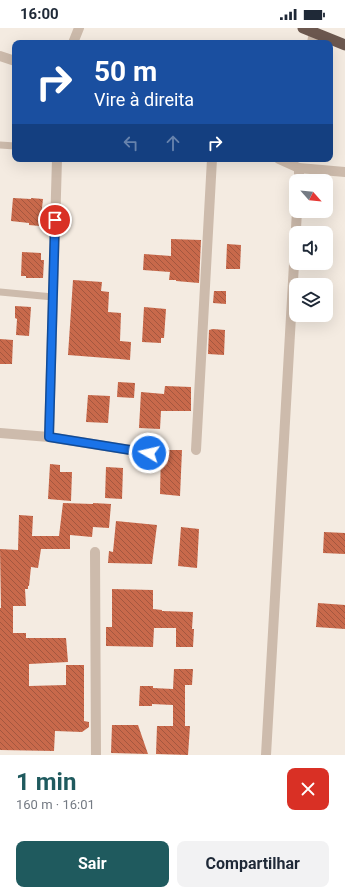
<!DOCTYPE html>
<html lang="pt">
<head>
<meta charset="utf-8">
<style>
	:root { --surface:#fff; --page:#f2f2f3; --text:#1f2937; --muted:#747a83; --accent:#1f5a5e }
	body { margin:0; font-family:Roboto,sans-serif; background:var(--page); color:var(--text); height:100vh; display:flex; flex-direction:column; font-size:15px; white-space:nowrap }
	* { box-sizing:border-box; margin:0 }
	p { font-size:13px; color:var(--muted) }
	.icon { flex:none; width:22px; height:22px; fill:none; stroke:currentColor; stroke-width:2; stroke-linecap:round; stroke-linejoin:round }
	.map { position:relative; height:727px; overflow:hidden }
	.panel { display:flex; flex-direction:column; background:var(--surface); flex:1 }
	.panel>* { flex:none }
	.hud { position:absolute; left:12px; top:12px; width:321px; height:122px; border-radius:8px; box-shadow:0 4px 16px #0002; background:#1a4fa0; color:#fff; overflow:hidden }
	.needle { width:26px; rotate:117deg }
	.tools { position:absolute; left:289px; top:146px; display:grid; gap:8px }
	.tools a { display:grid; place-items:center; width:44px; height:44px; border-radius:8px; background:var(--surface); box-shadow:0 4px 16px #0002; font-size:20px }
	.pin { position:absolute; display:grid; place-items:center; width:34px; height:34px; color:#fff; margin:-17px; border:2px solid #fff; border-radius:50%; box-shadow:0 1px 4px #0007 }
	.me { position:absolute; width:44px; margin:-22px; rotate:279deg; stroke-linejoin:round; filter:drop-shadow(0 0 3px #0008) }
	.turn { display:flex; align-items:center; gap:14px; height:84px; padding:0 16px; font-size:18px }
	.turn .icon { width:52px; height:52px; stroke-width:2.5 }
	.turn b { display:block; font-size:28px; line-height:34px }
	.lanes { display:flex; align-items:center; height:38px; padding:0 16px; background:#0003; justify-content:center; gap:20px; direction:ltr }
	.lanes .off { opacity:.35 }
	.round { display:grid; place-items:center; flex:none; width:42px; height:42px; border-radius:8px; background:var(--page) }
	.headline { display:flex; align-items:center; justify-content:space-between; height:68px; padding:0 16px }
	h1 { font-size:24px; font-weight:700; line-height:30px; color:var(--accent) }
	.button { display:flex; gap:8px; margin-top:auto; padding:8px 16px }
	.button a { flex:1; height:46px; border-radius:8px; background:var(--accent); color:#fff; font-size:16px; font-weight:700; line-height:46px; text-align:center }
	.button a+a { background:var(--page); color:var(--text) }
	.status { display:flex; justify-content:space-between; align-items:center; height:28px; padding:0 20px; background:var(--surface); direction:ltr }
	.status svg { height:11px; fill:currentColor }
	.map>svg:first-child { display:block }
	.building { fill:url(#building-back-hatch) }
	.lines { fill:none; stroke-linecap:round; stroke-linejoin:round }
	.service { stroke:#cdbbac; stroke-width:7 }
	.minor { stroke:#cdbbac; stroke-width:10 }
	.tertiary { stroke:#cdbbac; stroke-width:10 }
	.trunk { stroke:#6c584f; stroke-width:11 }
	.route-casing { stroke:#114b97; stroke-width:10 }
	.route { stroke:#1a73e8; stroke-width:7 }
</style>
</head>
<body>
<div class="status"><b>16:00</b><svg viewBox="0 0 49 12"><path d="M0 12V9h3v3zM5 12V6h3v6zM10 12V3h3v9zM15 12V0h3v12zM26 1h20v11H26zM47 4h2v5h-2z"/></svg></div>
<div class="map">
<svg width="345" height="727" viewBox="0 0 345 727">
	<defs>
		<pattern id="building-back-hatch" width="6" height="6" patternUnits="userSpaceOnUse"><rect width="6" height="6" fill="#c8694b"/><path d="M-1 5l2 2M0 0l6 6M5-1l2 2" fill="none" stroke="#a4573f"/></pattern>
	</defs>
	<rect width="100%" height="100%" fill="#f4ebe1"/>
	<g class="building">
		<polygon points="13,170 31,171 31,170 43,171 40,198 29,197 29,195 11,193"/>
		<polygon points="171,211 201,212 199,255 176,253 176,252 169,252 170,244 143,242 144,226 171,228"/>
		<polygon points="227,216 241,217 240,241 226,241"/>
		<polygon points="22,224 41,225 41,232 44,232 43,250 26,250 26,248 21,248"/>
		<polygon points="73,252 102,254 101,263 109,264 108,284 121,285 120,313 131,314 130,332 119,331 68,327"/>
		<polygon points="214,263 226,263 226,276 213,275"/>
		<polygon points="15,278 31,279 29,308 16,307 17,291 15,290"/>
		<polygon points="144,279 166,281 164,310 161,310 161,315 142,314"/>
		<polygon points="213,301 225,302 224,327 208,326 209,302"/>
		<polygon points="0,311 13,312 12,336 0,336"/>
		<polygon points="118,354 135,355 134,370 117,369"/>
		<polygon points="165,358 191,359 191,383 161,383 160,401 139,400 141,364 164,366"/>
		<polygon points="88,367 110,368 108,395 86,394"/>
		<polygon points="161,422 182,422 180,468 160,466"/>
		<polygon points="50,436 60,437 60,444 72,444 71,473 48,471"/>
		<polygon points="106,439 123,440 122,471 105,470"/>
		<polygon points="63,475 93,476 93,475 111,476 109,500 93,499 92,509 70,507 70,521 41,521 38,540 31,539 29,558 28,558 28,561 25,561 26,578 13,578 13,605 26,605 26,610 66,610 68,634 29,636 29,658 66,657 66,637 84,637 84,693 89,694 89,699 82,704 55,703 54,723 0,722 0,580 1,580 0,521 18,522 19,487 33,488 32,508 59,508"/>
		<polygon points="116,493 157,497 152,536 108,535 109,523 113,524"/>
		<polygon points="181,499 199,501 197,540 178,538"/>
		<polygon points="324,504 345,505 345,526 323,525"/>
		<polygon points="112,561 153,562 153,581 162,582 162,583 193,584 192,601 194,601 193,619 176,619 176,600 154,600 153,619 106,618 106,599 112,599"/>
		<polygon points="318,575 345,577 345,601 316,599"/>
		<polygon points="174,641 193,641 192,657 185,657 185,698 190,698 188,727 156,726 157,698 173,698 173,677 152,676 152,678 139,678 140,658 153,658 153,660 173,661"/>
		<polygon points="112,697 138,697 148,726 111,725"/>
	</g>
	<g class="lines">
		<g class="service">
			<polyline points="0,117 15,118"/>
			<polyline points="0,264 53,269"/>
		</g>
		<g class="minor">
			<polyline points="73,15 79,0"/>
			<polyline points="312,15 314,4"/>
			<polyline points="0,28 15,33"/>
			<polyline points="279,131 299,140 345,144"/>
			<polyline points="0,405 49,409 149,425"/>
			<polyline points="49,409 57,131"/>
			<polyline points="196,422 212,131"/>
			<polyline points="95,524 96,727"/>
		</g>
		<g class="tertiary">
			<polyline points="299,153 299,140"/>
			<polyline points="266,727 297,183"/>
		</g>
		<polyline class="trunk" points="303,0 345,17"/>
	</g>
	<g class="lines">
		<g class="route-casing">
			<polyline id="route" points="55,192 49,409 149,425"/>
		</g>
		<use href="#route" class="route"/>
	</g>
</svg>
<div class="tools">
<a><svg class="needle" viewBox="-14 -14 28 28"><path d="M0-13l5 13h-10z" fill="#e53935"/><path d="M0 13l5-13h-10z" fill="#747a83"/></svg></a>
<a><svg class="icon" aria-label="sound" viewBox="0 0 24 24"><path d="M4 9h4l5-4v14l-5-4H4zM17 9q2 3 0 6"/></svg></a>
<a><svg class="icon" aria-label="layers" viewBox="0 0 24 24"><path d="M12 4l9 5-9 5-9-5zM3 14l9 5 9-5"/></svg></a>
</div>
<div class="pin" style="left:55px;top:192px;background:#d93025"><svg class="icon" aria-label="arrive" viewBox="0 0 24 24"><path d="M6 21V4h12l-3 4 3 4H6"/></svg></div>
<svg class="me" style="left:149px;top:425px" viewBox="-20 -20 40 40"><circle r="17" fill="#1a73e8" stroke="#fff" stroke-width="3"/><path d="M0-11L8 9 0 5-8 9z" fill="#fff"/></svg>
<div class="hud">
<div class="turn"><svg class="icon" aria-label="right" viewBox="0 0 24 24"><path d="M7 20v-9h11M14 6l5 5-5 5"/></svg><div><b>50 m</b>Vire à direita</div></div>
<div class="lanes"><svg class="icon off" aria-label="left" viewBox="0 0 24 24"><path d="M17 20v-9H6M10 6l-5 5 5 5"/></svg><svg class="icon off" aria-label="ahead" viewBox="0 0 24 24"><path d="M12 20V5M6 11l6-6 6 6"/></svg><svg class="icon" aria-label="right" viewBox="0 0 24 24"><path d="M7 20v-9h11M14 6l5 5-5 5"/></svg></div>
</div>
</div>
<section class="panel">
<div class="headline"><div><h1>1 min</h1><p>160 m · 16:01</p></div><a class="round" style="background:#d93025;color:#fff"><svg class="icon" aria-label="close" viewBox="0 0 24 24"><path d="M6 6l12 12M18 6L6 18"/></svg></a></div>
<div class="button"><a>Sair</a><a>Compartilhar</a></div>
</section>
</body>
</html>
